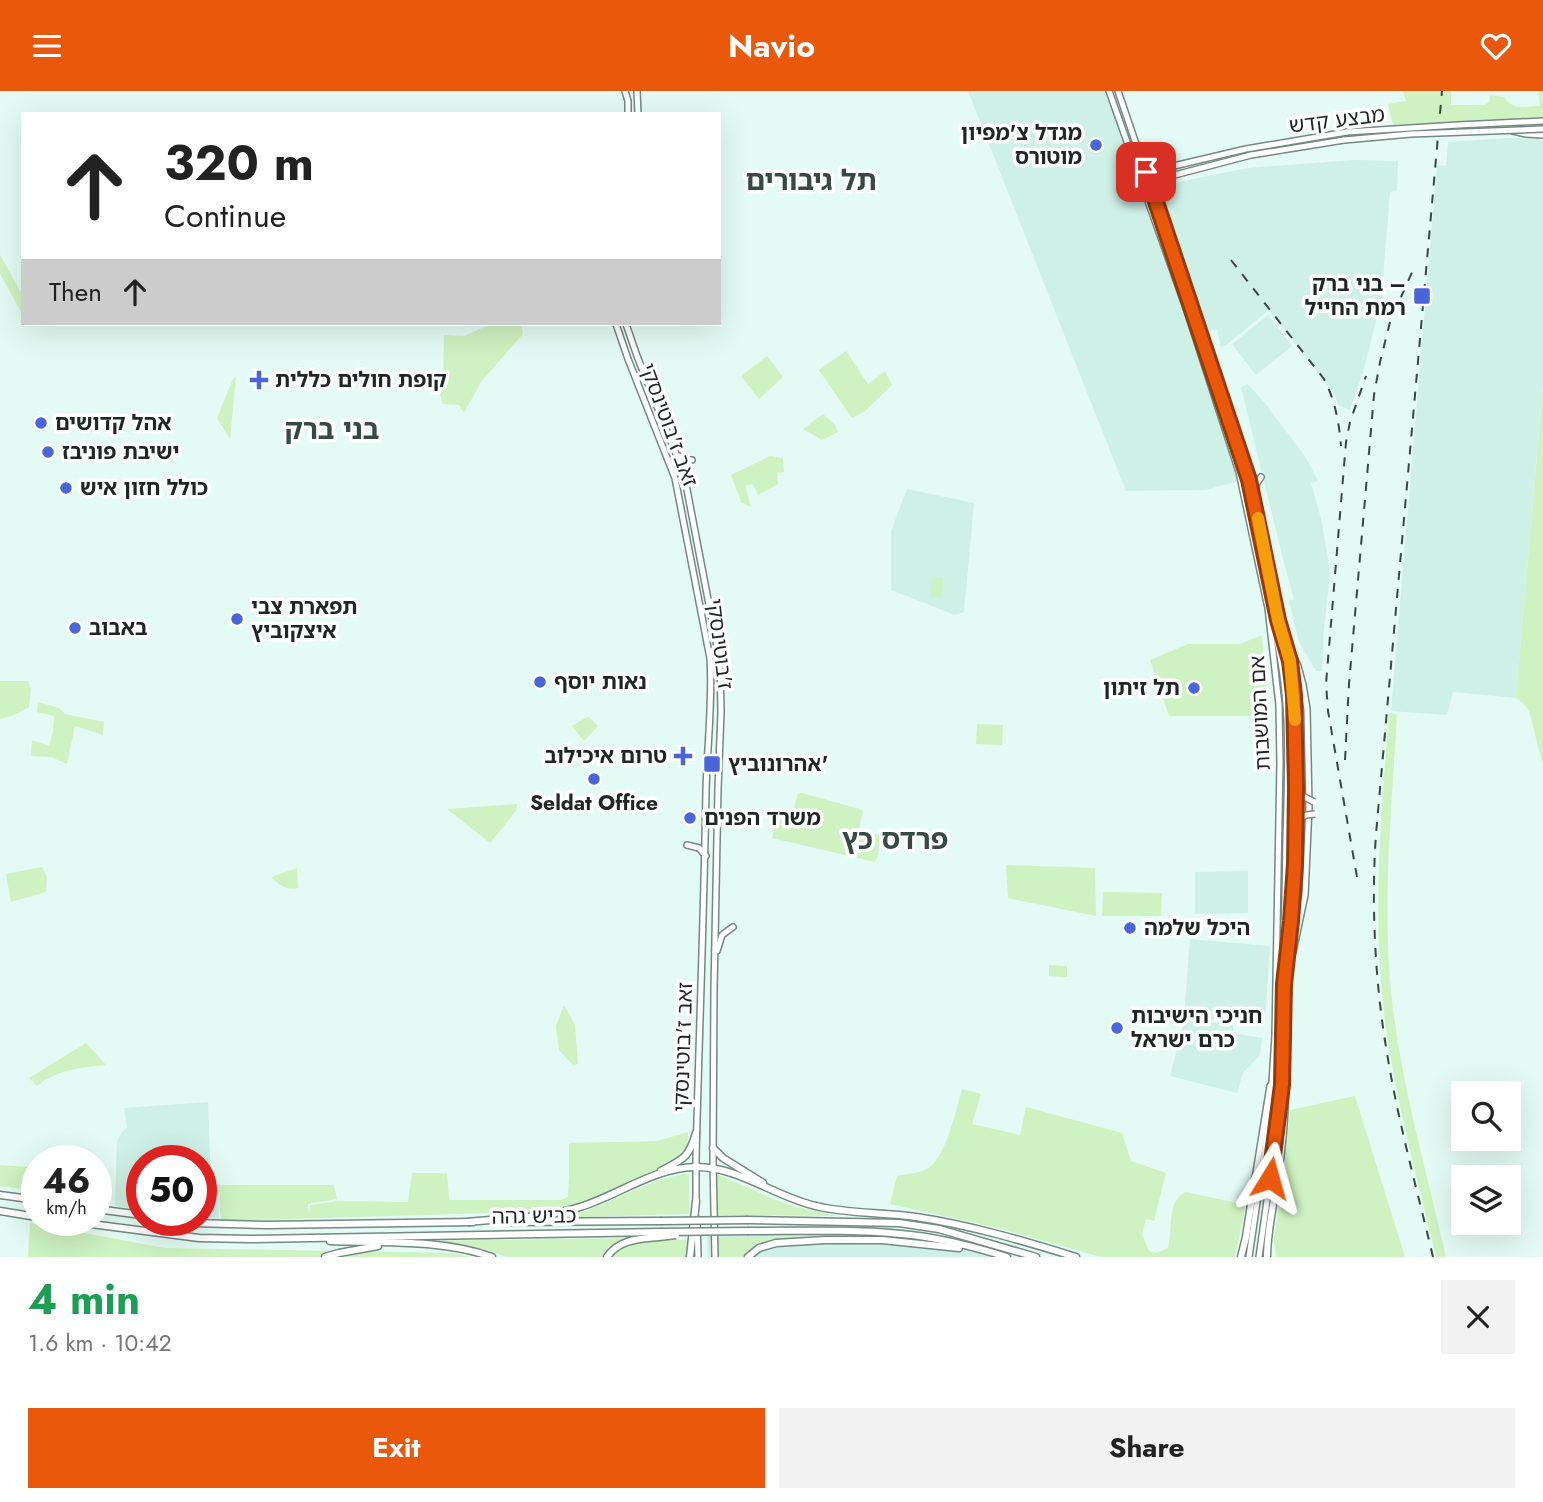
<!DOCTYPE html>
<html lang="en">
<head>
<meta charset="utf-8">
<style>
	:root { --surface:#fff; --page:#f2f2f2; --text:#222; --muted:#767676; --accent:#ea580c }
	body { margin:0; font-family:Jost,"Noto Sans Hebrew",sans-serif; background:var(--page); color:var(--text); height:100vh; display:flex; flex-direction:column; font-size:26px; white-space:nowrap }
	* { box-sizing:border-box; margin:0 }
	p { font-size:23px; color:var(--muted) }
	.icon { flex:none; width:38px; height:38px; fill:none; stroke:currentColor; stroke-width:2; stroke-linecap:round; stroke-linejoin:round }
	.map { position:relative; height:1166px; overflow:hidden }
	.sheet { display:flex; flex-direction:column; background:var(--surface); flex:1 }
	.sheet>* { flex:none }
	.guide { position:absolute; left:21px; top:21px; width:700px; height:214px; border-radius:0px; box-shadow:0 7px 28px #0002; background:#fff; color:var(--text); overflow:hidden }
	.tools { position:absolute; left:1451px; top:990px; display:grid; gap:14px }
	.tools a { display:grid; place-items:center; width:70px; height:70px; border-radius:0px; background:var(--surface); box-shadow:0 7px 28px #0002; font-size:35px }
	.speed { position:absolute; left:21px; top:1054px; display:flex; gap:14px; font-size:35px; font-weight:700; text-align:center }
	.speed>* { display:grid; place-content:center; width:91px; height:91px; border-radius:50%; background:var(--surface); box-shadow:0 7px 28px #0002; line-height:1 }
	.speed small { font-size:18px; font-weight:400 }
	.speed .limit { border:10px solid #d22; background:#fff; color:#111 }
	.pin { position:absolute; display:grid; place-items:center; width:60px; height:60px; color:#fff; margin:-30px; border-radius:14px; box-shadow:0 4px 10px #0006 }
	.me { position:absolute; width:77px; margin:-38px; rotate:8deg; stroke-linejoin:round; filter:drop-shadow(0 0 5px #0008) }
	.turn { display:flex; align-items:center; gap:24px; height:147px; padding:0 28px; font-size:32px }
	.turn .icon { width:91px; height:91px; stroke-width:2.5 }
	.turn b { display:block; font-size:49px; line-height:60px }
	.then { display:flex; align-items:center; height:66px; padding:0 28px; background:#0003; gap:14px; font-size:26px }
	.round { display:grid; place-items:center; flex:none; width:74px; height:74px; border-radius:0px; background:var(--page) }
	.summary { display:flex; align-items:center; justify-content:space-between; height:119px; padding:0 28px }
	h1 { font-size:42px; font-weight:700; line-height:52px; color:#1e9e55 }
	.action { display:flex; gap:14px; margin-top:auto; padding:14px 28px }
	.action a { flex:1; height:80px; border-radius:0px; background:var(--accent); color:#fff; font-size:28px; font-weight:700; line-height:80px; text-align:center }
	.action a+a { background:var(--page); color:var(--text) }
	header { display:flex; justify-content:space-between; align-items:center; height:91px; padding:0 28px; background:var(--accent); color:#fff; font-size:32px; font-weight:700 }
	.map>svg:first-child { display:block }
	.built { fill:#cff0e6 }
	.green { fill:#cef2c1 }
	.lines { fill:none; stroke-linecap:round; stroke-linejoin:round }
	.major-casing { stroke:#738982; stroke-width:8 }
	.highway-casing { stroke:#738982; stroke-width:9 }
	.major { stroke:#fff; stroke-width:5 }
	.highway { stroke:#fff; stroke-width:6 }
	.rail { stroke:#3c4743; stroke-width:2; stroke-dasharray:9 9; stroke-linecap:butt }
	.major-bridge-casing { stroke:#738982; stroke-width:8; stroke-linecap:butt }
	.highway-bridge-casing { stroke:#738982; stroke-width:9; stroke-linecap:butt }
	.major-bridge { stroke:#fff; stroke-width:5 }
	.highway-bridge { stroke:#fff; stroke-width:6 }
	.route-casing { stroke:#983908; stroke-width:18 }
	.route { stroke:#ea580c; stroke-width:12 }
	.slow { stroke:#f59e0b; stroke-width:12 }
	.poi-dot { fill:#4a65d9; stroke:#fff; stroke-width:2.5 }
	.labels { text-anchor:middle; stroke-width:7; stroke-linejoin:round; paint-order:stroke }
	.street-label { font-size:21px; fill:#1e2724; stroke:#fff }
	.poi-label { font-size:21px; font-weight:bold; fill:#1e2724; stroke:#fff; text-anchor:start }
	.district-label { font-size:28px; font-weight:bold; fill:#364a44; stroke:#fff }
</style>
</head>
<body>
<header><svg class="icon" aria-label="menu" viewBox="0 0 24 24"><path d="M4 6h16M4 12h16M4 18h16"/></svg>Navio<svg class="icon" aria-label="heart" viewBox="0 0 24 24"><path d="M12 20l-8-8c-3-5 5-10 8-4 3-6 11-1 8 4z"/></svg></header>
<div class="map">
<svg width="1543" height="1166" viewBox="0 0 1543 1166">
	<rect width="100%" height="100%" fill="#e3fbf4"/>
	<g class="built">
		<polygon points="968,0 1107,0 1191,242 1239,390 1205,399 1126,400"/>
		<polygon points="1508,47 1538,48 1543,51 1543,293 1516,607 1453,601 1447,624 1391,620 1437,74 1446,75 1448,51"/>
		<polygon points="1355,69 1398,70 1397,100 1390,101 1383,188 1385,195 1364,278 1350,319 1338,314 1335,304 1269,219 1226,254 1221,256 1217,238 1209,240 1161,109 1164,94 1248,77"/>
		<polygon points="1268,224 1292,255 1256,284 1232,253"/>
		<polygon points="1248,293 1264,311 1305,365 1318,390 1311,392 1322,431 1330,482 1324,538 1322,580 1316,580 1299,551 1289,510 1294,508 1283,468 1241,296"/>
		<polygon points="907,398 974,412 964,521 955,524 891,499 891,440"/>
		<polygon points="1248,780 1248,822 1195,823 1195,781"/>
		<polygon points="1190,848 1270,855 1265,931 1184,926"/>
		<polygon points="1184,930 1233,933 1233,942 1262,947 1260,964 1243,982 1237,1002 1170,985"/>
		<polygon points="208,1011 211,1093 218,1094 219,1128 201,1126 201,1069 142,1069 142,1119 115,1115 117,1050 123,1039 127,1037 124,1017"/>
		<polygon points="887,1135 1005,1166 708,1166 706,1137"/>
	</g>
	<g class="green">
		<path d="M1403,0H1451V14H1485L1490,10V4L1504,6C1513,20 1525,15 1540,15L1538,0H1543V27L1393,34L1388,13L1406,10Z"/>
		<polygon points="0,164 23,205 23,224 0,183"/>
		<polygon points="491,233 521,233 523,243 481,291 464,322 459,314 443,313 438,296 443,287 444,244 464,245"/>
		<polygon points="846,260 868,293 885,280 892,294 865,320 852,327 819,279"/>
		<polygon points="767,265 783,286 759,308 741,285"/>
		<polygon points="236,285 230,348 217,327 233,288"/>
		<polygon points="1543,295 1543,674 1529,620 1524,613 1516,607"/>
		<polygon points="823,323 835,334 838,341 822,349 803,338"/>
		<polygon points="770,365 783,367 784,381 777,382 778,393 758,404 753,393 745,395 751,416 741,411 731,384"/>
		<polygon points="932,486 943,486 942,507 931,507"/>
		<polygon points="1262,544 1268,625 1169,625 1150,569 1188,553 1240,553"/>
		<polygon points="0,590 28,590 31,598 29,616 14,624 0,628"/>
		<polygon points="38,611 59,617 65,623 104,631 103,644 75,635 67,673 51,666 31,665 32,649 49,655 53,641 54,625 37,621"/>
		<path d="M1389,622L1397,623C1392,715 1382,808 1391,900C1400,990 1426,1078 1446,1166H1436C1418,1090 1397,1014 1386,937C1371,832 1381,727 1389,622Z"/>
		<polygon points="589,626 598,635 584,650 572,635 585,627"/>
		<polygon points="977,633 1003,634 1002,654 976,653"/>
		<polygon points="802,702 863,719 859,739 880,744 878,764 875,771 772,747 777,728 798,732 794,716 798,703"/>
		<polygon points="517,713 516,720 490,752 447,718"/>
		<polygon points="1006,774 1095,777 1096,825 1008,807"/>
		<polygon points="42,776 47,786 46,801 11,811 6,783"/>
		<path d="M297,777L298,797C285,799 281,795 271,786Z"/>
		<polygon points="1103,801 1162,802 1161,825 1102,825"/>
		<polygon points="1049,874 1067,875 1067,886 1049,885"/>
		<polygon points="564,914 575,934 578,973 573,974 559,959 556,935"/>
		<path d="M86,952L106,974C82,976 56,979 37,995L29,987Z"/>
		<path d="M962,998L981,1003L972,1033L1020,1044L1026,1016L1122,1042L1131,1070L1166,1082L1154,1130L1146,1128L1142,1143L1149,1160L1156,1162L1168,1157C1173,1139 1166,1110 1186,1101L1242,1113L1245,1117L1235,1166H1101L998,1137L890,1113L897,1085C906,1083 916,1083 925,1079C945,1071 956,1019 962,998Z"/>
		<polygon points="1355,1005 1405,1166 1276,1166 1274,1148 1285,1072 1290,1019"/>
		<path d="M688,1041C688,1049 688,1055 683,1061C669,1077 598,1108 576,1113C561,1117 544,1119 528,1121L221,1130L218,1094H334L337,1108L308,1113L309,1122L310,1114L338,1110L408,1111L412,1082H447L449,1109H561L568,1106L569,1085V1052L657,1050Z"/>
		<polygon points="37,1072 37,1100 0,1095 0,1074 29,1076"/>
		<polygon points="682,1083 689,1083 689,1123 547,1127 586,1120 656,1090"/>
		<polygon points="716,1083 776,1109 796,1116 838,1125 718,1124"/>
		<polygon points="30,1132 165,1157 452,1162 470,1166 28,1166"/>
		<path d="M799,1145C776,1149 760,1149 744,1166H718V1147Z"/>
		<polygon points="630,1147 608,1156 602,1166 507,1166 483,1158 463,1154 423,1150"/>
		<path d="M688,1149L686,1166H611C628,1147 665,1149 688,1149Z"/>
	</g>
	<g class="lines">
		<g class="major-casing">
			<g id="major">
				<polyline points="625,0 628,10 628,23"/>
				<polyline points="637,0 638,23"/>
				<polyline points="1109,0 1186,217 1239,381 1268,517 1279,614 1280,672 1275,945 1270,1022 1249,1166"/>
				<polyline points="1118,0 1246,377 1254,409 1278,529 1284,546 1298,575 1303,594 1307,618 1309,716 1305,804 1293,861 1286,882 1283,951"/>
				<polyline points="1513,40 1526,43 1543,44"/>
				<polyline points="1141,67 1151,74 1160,77"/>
				<polyline points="1144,82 1246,58 1347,41"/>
				<polyline points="1127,87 1132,81 1134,72"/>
				<polyline points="1148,91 1251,64 1344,49"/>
				<polyline points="1128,97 1140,100 1145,104"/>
				<polyline points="1158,111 1159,95 1164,87"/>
				<path d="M616,233L628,268L675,387L710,567C713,611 707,655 706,700C704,822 699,945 696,1067V1111"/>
				<polyline points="626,233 637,265 684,383 720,571 721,621 718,698 714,898 713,1070 715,1166"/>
				<polyline points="679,365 687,369 692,369"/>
				<polyline points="1254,403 1257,392 1261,386"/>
				<path d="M1273,534C1292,603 1288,676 1286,747C1285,790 1286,834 1280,876"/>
				<path d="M1287,557C1296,594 1295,631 1296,669C1297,737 1294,804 1287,872"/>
				<polyline points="687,754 699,757 706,765"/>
				<polyline points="717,860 722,844 733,836"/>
				<polyline points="1255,1088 1270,995"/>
				<polyline points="697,1128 698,1166"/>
				<polyline points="1259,1166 1273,1067 1282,978"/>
			</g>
		</g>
		<g class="highway-casing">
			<g id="highway">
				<polyline points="713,1057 723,1067 763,1092"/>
				<path d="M661,1080C683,1068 689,1067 696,1042"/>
				<polyline points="0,1104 37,1109"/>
				<polyline points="96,1118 142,1124"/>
				<polyline points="0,1120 37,1126"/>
				<polyline points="60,1129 199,1147 249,1148 660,1141"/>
				<polyline points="173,1129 193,1132 268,1134 473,1131"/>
				<polyline points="748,1129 899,1132 939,1138 1036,1166"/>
				<path d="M469,1131C506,1127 545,1127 580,1116C619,1104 653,1077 695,1076C738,1075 775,1106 816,1115C848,1123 883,1121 916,1126C970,1134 1024,1150 1076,1166"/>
				<polyline points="505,1131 660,1130"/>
				<path d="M749,1140C799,1140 850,1138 901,1143C937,1146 972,1155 1007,1166"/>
				<path d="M330,1150C383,1152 441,1148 492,1166"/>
				<polyline points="325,1166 339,1162 378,1155"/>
				<path d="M607,1166C619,1148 640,1148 659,1146"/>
				<polyline points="690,1166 696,1110"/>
				<polyline points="748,1166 759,1157 776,1152 825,1149 882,1149 959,1157"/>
				<polyline points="1241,1166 1246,1146 1255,1088"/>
				<path d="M1267,1166C1267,1141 1273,1116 1277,1091C1284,1045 1288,996 1283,950"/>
			</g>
		</g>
		<use href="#major" class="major"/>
		<use href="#highway" class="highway"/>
		<g class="rail">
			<path d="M1231,169L1324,288C1335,309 1339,331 1341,355"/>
			<polyline points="1345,669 1349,593 1374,304 1380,271 1390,231 1413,179"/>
			<polyline points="1357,786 1328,620 1326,593 1346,351 1350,331 1366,285"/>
			<path d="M1433,1166C1417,1098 1398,1031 1387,962C1375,893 1371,812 1376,743L1442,0"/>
		</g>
		<g class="major-bridge-casing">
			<g id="major-bridge">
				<polyline points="1347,41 1458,34 1543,30"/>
				<polyline points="1344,49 1411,43 1543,38"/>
				<polyline points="1296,696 1301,704 1314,711"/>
				<polyline points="1296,748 1301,727 1306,724 1315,723"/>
			</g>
		</g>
		<g class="highway-bridge-casing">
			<g id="highway-bridge">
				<polyline points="660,1130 748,1129"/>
				<polyline points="660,1141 749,1140"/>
				<polyline points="659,1146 676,1144"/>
			</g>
		</g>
		<use href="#major-bridge" class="major-bridge"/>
		<use href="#highway-bridge" class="highway-bridge"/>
	</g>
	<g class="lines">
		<g class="route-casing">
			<polyline id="route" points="1146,81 1249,389 1278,529 1290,570 1294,604 1296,696 1295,773 1291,830 1284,893 1282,994 1270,1087"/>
		</g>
		<use href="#route" class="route"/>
		<polyline class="slow" points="1258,427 1278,529 1290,570 1295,629"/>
	</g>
	<g class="poi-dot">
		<circle cx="1096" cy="54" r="7"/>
		<rect x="1413" y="196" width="18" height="18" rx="3.5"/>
		<path d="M255.5 278.5h7v7h7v7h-7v7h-7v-7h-7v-7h7z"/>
		<circle cx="41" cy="332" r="7"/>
		<circle cx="48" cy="361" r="7"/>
		<circle cx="66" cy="397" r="7"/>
		<circle cx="237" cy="528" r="7"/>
		<circle cx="75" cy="537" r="7"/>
		<circle cx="540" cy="591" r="7"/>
		<circle cx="1194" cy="597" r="7"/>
		<path d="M679.5 654.5h7v7h7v7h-7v7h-7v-7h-7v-7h7z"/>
		<rect x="703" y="664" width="18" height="18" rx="3.5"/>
		<circle cx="594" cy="688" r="7"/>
		<circle cx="690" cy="727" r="7"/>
		<circle cx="1130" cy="837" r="7"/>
		<circle cx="1117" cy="937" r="7"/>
	</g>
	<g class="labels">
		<g class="street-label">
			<text transform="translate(1337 29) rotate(-7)" y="7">מבצע קדש</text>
			<text transform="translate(669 334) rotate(70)" y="7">זאב ז'בוטינסקי</text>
			<text transform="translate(720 553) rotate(83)" y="7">ז'בוטינסקי</text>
			<text transform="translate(1260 622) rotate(-93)" y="7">אם המושבות</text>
			<text transform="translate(683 956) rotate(-88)" y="7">זאב ז'בוטינסקי</text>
			<text transform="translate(534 1125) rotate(-1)" y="7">כביש גהה</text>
		</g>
		<g class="poi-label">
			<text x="1082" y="49" text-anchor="end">מגדל צ'מפיון<tspan x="1082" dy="24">מוטורס</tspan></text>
			<text x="1406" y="200" text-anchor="end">בני ברק –<tspan x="1406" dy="24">רמת החייל</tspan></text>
			<text x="275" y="296">קופת חולים כללית</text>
			<text x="55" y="339">אהל קדושים</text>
			<text x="62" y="368">ישיבת פוניבז</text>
			<text x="80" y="404">כולל חזון איש</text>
			<text x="251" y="523">תפארת צבי<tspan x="251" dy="24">איצקוביץ</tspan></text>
			<text x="89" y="544">באבוב</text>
			<text x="554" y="598">נאות יוסף</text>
			<text x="1180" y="604" text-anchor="end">תל זיתון</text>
			<text x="667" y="672" text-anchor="end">טרום איכילוב</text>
			<text x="728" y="680">אהרונוביץ'</text>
			<text x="594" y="719" text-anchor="middle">Seldat Office</text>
			<text x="704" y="734">משרד הפנים</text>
			<text x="1144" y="844">היכל שלמה</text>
			<text x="1131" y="932">חניכי הישיבות<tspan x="1131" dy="24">כרם ישראל</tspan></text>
		</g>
		<g class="district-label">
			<text x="811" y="99">תל גיבורים</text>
			<text x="332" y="348">בני ברק</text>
			<text x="895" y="758">פרדס כץ</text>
		</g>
	</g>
</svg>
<div class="tools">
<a><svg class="icon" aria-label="search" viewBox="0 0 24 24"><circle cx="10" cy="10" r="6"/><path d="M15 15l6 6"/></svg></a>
<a><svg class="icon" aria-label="layers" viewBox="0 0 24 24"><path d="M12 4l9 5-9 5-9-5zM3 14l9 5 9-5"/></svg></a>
</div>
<div class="speed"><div>46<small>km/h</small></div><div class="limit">50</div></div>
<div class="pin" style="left:1146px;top:81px;background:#d93025"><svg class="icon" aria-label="arrive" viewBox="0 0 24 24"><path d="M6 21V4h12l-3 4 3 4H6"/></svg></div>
<svg class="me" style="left:1270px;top:1087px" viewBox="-20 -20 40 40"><path d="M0-17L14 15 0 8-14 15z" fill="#ea580c" stroke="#fff" stroke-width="4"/></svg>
<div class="guide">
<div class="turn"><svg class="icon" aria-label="ahead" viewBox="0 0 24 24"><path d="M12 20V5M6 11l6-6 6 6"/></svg><div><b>320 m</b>Continue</div></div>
<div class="then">Then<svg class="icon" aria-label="ahead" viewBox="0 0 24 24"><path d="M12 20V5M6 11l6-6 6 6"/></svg></div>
</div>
</div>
<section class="sheet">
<div class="summary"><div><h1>4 min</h1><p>1.6 km · 10:42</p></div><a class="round"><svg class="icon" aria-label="close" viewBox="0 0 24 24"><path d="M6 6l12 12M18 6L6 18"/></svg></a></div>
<div class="action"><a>Exit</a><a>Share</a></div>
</section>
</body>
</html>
